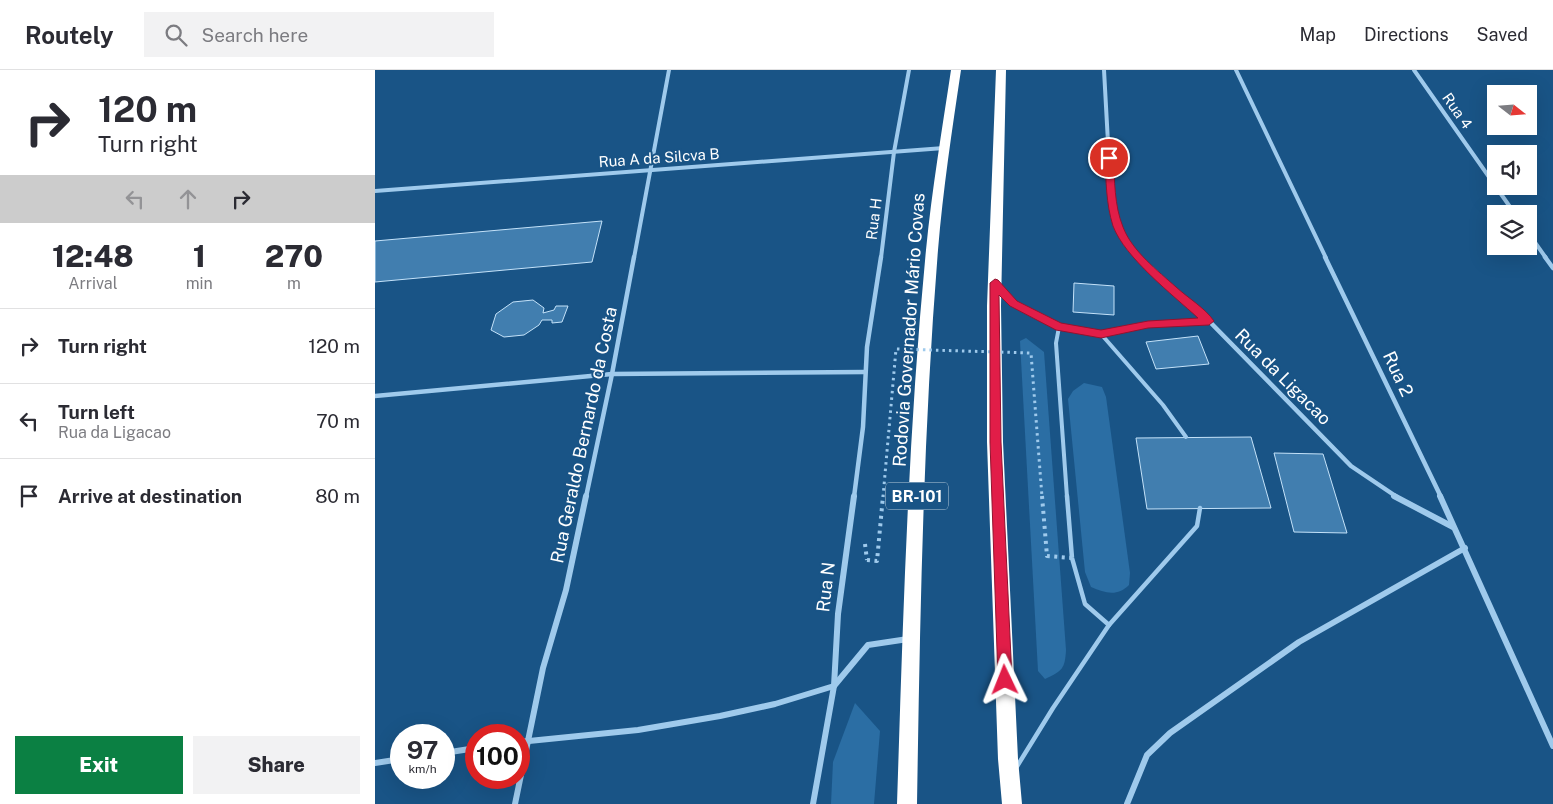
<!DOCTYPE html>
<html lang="en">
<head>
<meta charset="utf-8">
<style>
	:root { --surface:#fff; --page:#f2f2f3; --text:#2b2b33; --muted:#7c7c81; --line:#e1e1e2; --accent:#0b8043 }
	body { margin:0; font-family:"Public Sans",sans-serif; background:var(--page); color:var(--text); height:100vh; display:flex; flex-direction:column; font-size:19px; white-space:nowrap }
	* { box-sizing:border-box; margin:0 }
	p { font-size:16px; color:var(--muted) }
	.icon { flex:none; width:28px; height:28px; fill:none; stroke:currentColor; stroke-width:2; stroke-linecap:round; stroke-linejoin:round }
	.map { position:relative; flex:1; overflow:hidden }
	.details { display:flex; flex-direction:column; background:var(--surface); width:375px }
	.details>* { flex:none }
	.hud { background:#fff; color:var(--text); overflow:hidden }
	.needle { width:32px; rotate:107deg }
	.controls { position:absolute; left:1112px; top:15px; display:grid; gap:10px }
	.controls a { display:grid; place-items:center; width:50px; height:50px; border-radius:0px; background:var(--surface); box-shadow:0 5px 20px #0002; font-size:25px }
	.speed { position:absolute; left:15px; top:654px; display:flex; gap:10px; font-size:25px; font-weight:700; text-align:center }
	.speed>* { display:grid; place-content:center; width:65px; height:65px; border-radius:50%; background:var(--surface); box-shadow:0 5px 20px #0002; line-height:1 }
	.speed small { font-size:12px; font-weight:400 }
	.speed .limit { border:8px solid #d22; background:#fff; color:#111 }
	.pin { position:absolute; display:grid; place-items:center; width:42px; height:42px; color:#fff; margin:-21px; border:2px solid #fff; border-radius:50%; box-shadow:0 1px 5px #0007 }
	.me { position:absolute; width:55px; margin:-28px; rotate:358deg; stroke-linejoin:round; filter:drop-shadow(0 0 4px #0008) }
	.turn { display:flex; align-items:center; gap:18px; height:105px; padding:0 15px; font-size:22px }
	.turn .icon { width:65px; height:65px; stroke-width:2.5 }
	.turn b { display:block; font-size:35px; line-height:42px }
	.lanes { display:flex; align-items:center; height:48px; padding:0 15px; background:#0003; justify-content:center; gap:25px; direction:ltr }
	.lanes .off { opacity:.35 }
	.eta { display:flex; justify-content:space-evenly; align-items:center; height:85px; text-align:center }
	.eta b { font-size:30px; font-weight:800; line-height:35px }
	.button { display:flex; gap:10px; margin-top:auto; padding:10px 15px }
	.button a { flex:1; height:58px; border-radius:0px; background:var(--accent); color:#fff; font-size:20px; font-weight:800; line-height:58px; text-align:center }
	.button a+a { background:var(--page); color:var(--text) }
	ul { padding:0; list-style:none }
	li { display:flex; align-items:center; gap:15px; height:75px; padding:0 15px; border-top:1px solid var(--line) }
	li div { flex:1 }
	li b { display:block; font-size:19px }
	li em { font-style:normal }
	header { display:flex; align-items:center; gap:30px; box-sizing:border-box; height:70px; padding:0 25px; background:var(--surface); border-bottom:1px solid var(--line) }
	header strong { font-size:24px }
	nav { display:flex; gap:28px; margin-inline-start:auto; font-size:18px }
	.search { width:350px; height:45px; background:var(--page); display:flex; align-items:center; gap:12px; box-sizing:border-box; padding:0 18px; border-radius:0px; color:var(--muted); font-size:19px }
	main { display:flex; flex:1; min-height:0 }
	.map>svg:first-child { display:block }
	.green { fill:#2b6ea4 }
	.building { fill:#417eaf; stroke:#c4e2f9 }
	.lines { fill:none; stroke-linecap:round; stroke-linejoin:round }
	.path { stroke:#9fcaec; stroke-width:4; stroke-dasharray:3 4.5; stroke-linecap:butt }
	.service-far1 { stroke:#9fcaec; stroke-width:4 }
	.service { stroke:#9fcaec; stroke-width:4.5 }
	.minor-far2 { stroke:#9fcaec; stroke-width:4 }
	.minor-far1 { stroke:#9fcaec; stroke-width:4.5 }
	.minor { stroke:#9fcaec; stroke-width:6 }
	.motorway { fill:#fff; fill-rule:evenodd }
	.path-bridge-far1 { stroke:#9fcaec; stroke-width:3; stroke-dasharray:2.5 4; stroke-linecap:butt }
	.path-bridge { stroke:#9fcaec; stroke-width:4; stroke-dasharray:3 4.5; stroke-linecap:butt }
	.route { fill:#e11d48; stroke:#92132f }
	.labels { text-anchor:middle; stroke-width:4; stroke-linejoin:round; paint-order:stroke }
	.far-street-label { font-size:15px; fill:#fff; stroke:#195486 }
	.shield { fill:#195486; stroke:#baccdb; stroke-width:1 }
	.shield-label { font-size:16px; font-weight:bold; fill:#fff }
	.street-label { font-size:18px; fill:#fff; stroke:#195486 }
</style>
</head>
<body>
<header>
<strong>Routely</strong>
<div class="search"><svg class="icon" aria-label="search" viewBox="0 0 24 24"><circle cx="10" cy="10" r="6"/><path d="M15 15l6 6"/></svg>Search here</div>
<nav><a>Map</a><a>Directions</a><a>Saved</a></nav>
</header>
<main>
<section class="details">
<div class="hud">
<div class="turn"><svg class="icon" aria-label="right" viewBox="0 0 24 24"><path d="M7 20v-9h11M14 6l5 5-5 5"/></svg><div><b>120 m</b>Turn right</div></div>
<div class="lanes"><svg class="icon off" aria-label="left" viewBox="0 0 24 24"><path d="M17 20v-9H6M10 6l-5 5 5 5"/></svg><svg class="icon off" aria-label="ahead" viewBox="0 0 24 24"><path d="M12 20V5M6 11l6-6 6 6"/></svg><svg class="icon" aria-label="right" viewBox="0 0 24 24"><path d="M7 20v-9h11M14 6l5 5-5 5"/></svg></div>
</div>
<div class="eta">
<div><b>12:48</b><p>Arrival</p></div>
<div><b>1</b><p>min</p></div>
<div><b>270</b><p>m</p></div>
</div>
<ul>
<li><svg class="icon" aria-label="right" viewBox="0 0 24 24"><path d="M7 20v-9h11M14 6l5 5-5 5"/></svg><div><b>Turn right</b></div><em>120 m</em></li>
<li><svg class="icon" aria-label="left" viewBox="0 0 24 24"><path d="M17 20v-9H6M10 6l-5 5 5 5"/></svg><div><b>Turn left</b><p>Rua da Ligacao</p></div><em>70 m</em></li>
<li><svg class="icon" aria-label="arrive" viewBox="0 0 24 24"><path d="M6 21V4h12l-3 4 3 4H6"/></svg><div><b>Arrive at destination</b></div><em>80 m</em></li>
</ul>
<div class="button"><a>Exit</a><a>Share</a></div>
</section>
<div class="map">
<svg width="1178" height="734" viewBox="0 0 1178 734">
	<rect width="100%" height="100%" fill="#195486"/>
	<g class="green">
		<path d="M651,268L669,282L691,580C690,599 687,601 670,609L663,601L645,271Z"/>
		<path d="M709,313L727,317L731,327L755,503L754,515C742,527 730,523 716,517L710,502L693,329L698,321Z"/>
		<polygon points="480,633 505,661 499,734 456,734 458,692"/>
	</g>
	<g class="building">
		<polygon points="227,151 217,192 0,212 0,171"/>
		<polygon points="699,213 739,216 739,245 698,242"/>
		<polygon points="158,230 169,238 168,243 179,240 181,236 193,236 187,252 177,253 177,250 167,250 164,255 149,265 129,267 116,260 121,244 138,232"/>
		<polygon points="823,266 834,294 781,299 771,272"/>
		<polygon points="876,367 896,438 772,439 761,368"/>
		<polygon points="899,383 948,384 972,463 919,462"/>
	</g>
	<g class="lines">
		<polyline class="path" points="490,474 492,490"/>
		<g class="service-far1">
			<polyline points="623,217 638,234 684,257 726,264 788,335 811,367"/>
			<polyline points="684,257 681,273 692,427"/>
			<polyline points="726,264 773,254 834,251"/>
		</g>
		<g class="service">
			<polyline points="692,426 697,488 710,534 734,555"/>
			<polyline points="641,698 678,638 734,555 822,456 825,438"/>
		</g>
		<g class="minor-far2">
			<polyline points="729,0 736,127 743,156 749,169 765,188"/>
			<polyline points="861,0 951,188"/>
			<polyline points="1039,0 1140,144"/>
			<polyline points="0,121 569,78"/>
			<polyline points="1154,164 1171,188"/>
			<polyline points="259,188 294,0"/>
			<polyline points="506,188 519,82 534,0"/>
		</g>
		<g class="minor-far1">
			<polyline points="764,187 834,251 976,396 1022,427"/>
			<polyline points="950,187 1066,427"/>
			<polyline points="1170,187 1178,198"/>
			<polyline points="0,326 237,304 490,302"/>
			<polyline points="211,427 237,304 259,187"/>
			<polyline points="479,427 488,357 492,277 506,187"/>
		</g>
		<g class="minor">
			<polyline points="1019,426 1078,457"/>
			<polyline points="1065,426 1178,676"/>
			<polyline points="144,672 263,660 345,646 400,634 459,616 493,575 533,569"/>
			<polyline points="69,683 101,678"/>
			<polyline points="0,693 26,689"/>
			<polyline points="140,734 168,598 191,520 211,426"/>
			<polyline points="438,734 459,616 463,544 479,426"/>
			<polyline points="752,734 772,685 795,663 924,572 1090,478"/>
		</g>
		<g class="motorway">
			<path d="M576,0H586C577,60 568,120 563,180C548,364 545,549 542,734H522C528,549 533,364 551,180C557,119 567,60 576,0Z"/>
			<polygon points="621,0 631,0 626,236 628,372 643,689 647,734 627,734 623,689 612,372 612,236"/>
		</g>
		<polyline class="path-bridge-far1" points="508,427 521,279 656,283 667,427"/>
		<g class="path-bridge">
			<polyline points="667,426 672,486 697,488"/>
			<polyline points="492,490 502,491 508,426"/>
		</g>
	</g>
	<path class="route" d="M734,85L738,88C740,110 739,135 748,157C757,181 783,201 801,217C813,228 830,238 839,251L834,255L773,258L726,268L681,260L635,236L624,225L626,372L637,610L635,614L630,617L625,614L623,610L615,372V213L620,209L623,210L642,231L686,253L726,260L773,251L823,248C798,225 750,188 738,156C731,134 731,110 730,88Z"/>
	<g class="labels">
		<g class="far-street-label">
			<text transform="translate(1082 41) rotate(55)" y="5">Rua 4</text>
			<text transform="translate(284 88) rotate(-4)" y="5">Rua A da Silcva B</text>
			<text transform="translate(499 149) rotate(-83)" y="5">Rua H</text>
		</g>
		<rect class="shield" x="511" y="412.5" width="62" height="27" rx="4"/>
		<g class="shield-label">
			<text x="542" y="432">BR-101</text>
		</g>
		<g class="street-label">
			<text transform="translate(534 260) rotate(-86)" y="6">Rodovia Governador Mário Covas</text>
			<text transform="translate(1023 304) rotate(65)" y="6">Rua 2</text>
			<text transform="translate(908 307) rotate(45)" y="6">Rua da Ligacao</text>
			<text transform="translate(209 365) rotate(-78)" y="6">Rua Geraldo Bernardo da Costa</text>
			<text transform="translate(451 517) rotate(-83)" y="6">Rua N</text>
		</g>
	</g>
</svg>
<div class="controls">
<a><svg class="needle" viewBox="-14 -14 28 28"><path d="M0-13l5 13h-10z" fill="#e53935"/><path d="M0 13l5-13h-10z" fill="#7c7c81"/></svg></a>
<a><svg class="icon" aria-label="sound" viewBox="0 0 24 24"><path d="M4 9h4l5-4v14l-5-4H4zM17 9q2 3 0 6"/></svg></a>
<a><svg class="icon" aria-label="layers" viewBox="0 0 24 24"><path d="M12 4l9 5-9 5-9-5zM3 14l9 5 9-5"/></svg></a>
</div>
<div class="speed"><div>97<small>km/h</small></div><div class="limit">100</div></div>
<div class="pin" style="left:734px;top:88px;background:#d93025"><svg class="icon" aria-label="arrive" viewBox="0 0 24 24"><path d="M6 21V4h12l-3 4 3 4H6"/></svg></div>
<svg class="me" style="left:630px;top:610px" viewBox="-20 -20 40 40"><path d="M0-17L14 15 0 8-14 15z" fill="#e11d48" stroke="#fff" stroke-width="4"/></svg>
</div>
</main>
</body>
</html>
